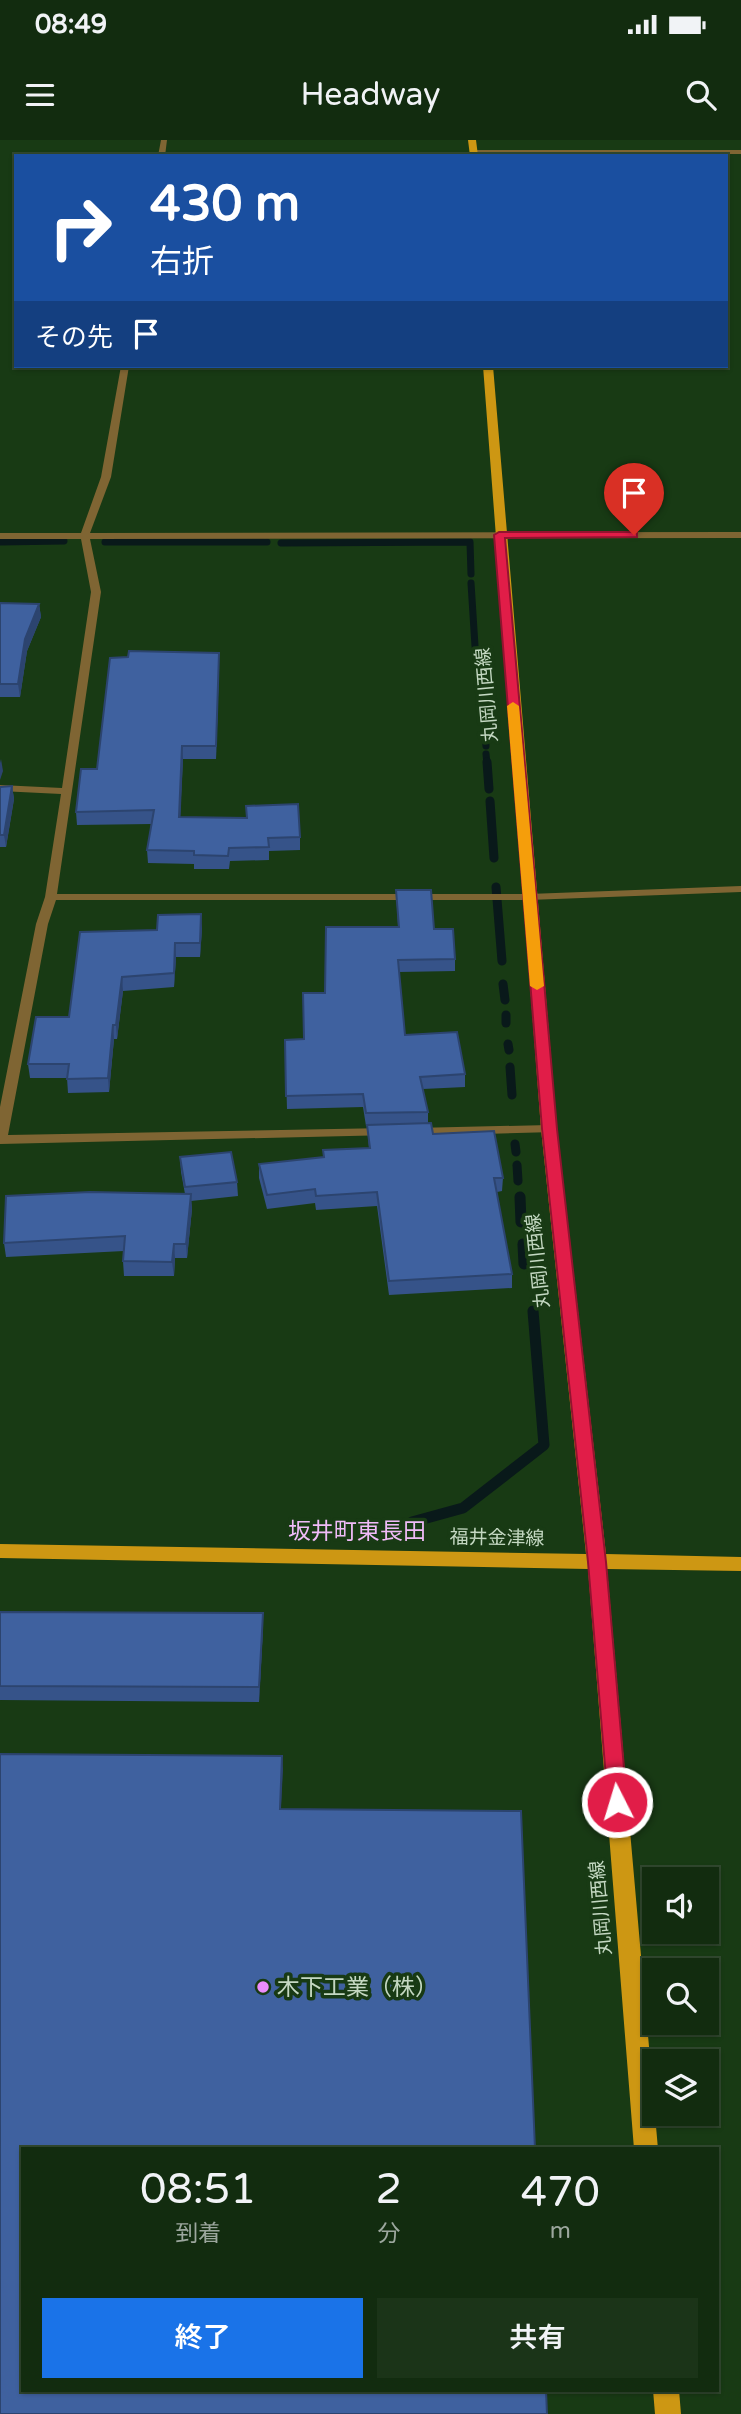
<!DOCTYPE html>
<html lang="ja">
<head>
<meta charset="utf-8">
<style>
	:root { --surface:#122c0f; --page:#1b3418; --text:#f1f3f6; --muted:#9ca79e; --line:#31482f; --accent:#1a73e8 }
	body { margin:0; font-family:"Varela Round","Noto Sans JP",sans-serif; background:var(--page); color:var(--text); height:100vh; display:flex; flex-direction:column; font-size:26px; white-space:nowrap }
	* { box-sizing:border-box; margin:0 }
	p { font-size:23px; color:var(--muted) }
	.icon { flex:none; width:38px; height:38px; fill:none; stroke:currentColor; stroke-width:2; stroke-linecap:round; stroke-linejoin:round }
	.map { position:relative; flex:1; overflow:hidden }
	.panel { position:absolute; left:21px; top:2007px; width:698px; height:245px; display:flex; flex-direction:column; background:var(--surface); border-radius:0px; box-shadow:0 2px 5px #0004,0 0 0 2px var(--line) }
	.panel>* { flex:none }
	.top-card { position:absolute; left:14px; top:14px; width:714px; height:214px; border-radius:0px; box-shadow:0 2px 5px #0004,0 0 0 2px var(--line); background:#1a4fa0; color:#fff; overflow:hidden }
	.buttons { position:absolute; left:642px; top:1727px; display:grid; gap:14px }
	.buttons a { display:grid; place-items:center; width:77px; height:77px; border-radius:0px; background:var(--surface); box-shadow:0 2px 5px #0004,0 0 0 2px var(--line); font-size:35px }
	.pin { position:absolute; display:grid; place-items:center; width:60px; height:60px; color:#fff; margin:-72px -30px; border-radius:50% 50% 50% 0; rotate:-45deg; box-shadow:0 0 7px #0007 }
	.pin .icon { rotate:45deg }
	.me { position:absolute; width:77px; margin:-38px; rotate:355deg; stroke-linejoin:round; filter:drop-shadow(0 0 5px #0008) }
	.turn { display:flex; align-items:center; gap:24px; height:147px; padding:0 21px; font-size:32px }
	.turn .icon { width:91px; height:91px; stroke-width:2.5 }
	.turn b { display:block; font-size:49px; line-height:60px }
	.then { display:flex; align-items:center; height:66px; padding:0 21px; background:#0003; gap:14px; font-size:26px }
	.eta { display:flex; justify-content:space-evenly; align-items:center; height:119px; text-align:center }
	.eta b { font-size:42px; font-weight:600; line-height:49px }
	.button { display:flex; gap:14px; margin-top:auto; padding:14px 21px }
	.button a { flex:1; height:80px; border-radius:0px; background:var(--accent); color:#fff; font-size:28px; font-weight:600; line-height:80px; text-align:center }
	.button a+a { background:var(--page); color:var(--text) }
	.status { display:flex; justify-content:space-between; align-items:center; height:49px; padding:0 35px; background:var(--surface); direction:ltr }
	.status svg { height:19px; fill:currentColor }
	header { display:flex; justify-content:space-between; align-items:center; height:91px; padding:0 21px; background:var(--surface); font-size:32px; font-weight:600 }
	.map>svg:first-child { display:block }
	.lines { fill:none; stroke-linecap:round; stroke-linejoin:round }
	.stream-far2 { stroke:#09191a; stroke-width:7 }
	.stream-far1 { stroke:#09191a; stroke-width:9 }
	.stream { stroke:#09191a; stroke-width:11 }
	.street { fill:#7f6533; fill-rule:evenodd }
	.primary { fill:#cd9713; fill-rule:evenodd }
	.wall { fill:#365389 }
	.shaded-wall { fill:#2c446f }
	.building { fill:#3f619f; stroke:#2c446f; stroke-width:2 }
	.route { fill:#e11d48; stroke:#92132f; stroke-width:2 }
	.slow { fill:#f59e0b }
	.poi-dot { fill:#ec8cfb; stroke:#183a14; stroke-width:2.5 }
	.labels { text-anchor:middle; stroke-width:7; stroke-linejoin:round; paint-order:stroke }
	.street-label { font-size:19px; fill:#c4d8c2; stroke:#183a14 }
	.quarter-label { font-size:23px; fill:#f0bbf8; stroke:#183a14 }
	.near-poi-label { font-size:23px; fill:#c4d8c2; stroke:#183a14; text-anchor:start }
</style>
</head>
<body>
<div class="status"><b>08:49</b><svg viewBox="0 0 49 12"><path d="M0 12V9h3v3zM5 12V6h3v6zM10 12V3h3v9zM15 12V0h3v12zM26 1h20v11H26zM47 4h2v5h-2z"/></svg></div>
<header><svg class="icon" aria-label="menu" viewBox="0 0 24 24"><path d="M4 6h16M4 12h16M4 18h16"/></svg>Headway<svg class="icon" aria-label="search" viewBox="0 0 24 24"><circle cx="10" cy="10" r="6"/><path d="M15 15l6 6"/></svg></header>
<div class="map">
<svg width="741" height="2274" viewBox="0 0 741 2274">
	<rect width="100%" height="100%" fill="#183a14"/>
	<g class="lines">
		<g class="stream-far2">
			<polyline points="0,402 64,401"/>
			<polyline points="105,402 267,402"/>
			<polyline points="281,403 470,402 471,434"/>
			<polyline points="471,443 475,506"/>
			<polyline points="476,516 480,546"/>
			<polyline points="481,556 484,583"/>
			<polyline points="485,593 486,606"/>
			<polyline points="486,614 487,624"/>
		</g>
		<g class="stream-far1">
			<polyline points="487,622 489,649"/>
			<polyline points="490,661 494,718"/>
			<polyline points="496,747 502,821"/>
			<polyline points="503,844 505,860"/>
			<polyline points="506,875 506,883"/>
			<polyline points="508,904 509,910"/>
			<polyline points="510,927 512,955"/>
			<polyline points="515,1004 516,1012"/>
			<polyline points="517,1025 518,1041"/>
		</g>
		<g class="stream">
			<polyline points="520,1057 521,1082"/>
			<polyline points="523,1104 524,1124"/>
			<polyline points="412,1382 463,1368 544,1305 533,1171"/>
		</g>
		<g class="street">
			<polygon points="161,0 167,0 165,16 158,16"/>
			<polygon points="741,10 741,14 473,14 470,12 473,10"/>
			<polygon points="121,226 129,226 111,337 90,393 741,392 741,398 90,399 101,452 57,754 529,754 741,746 741,752 529,760 56,760 48,784 8,995 387,988 392,989 394,992 392,995 0,1004 0,967 36,784 45,757 61,654 0,651 0,645 62,648 91,452 81,399 0,399 0,393 81,393 101,337"/>
			<polygon points="549,985 554,986 556,989 554,992 414,996 407,992 414,988"/>
		</g>
		<g class="primary">
			<polygon points="468,0 476,0 478,16 470,16"/>
			<polygon points="483,226 493,226 557,989 606,1414 741,1417 741,1431 607,1429 658,2009 634,2009 588,1429 0,1418 0,1404 586,1414 541,989"/>
			<polygon points="653,2250 679,2250 681,2274 655,2274"/>
		</g>
	</g>
	<g class="wall">
		<polygon points="0,463 39,464 41,477 27,511 20,557 0,557"/>
		<polygon points="219,526 216,619 183,619 180,677 300,697 300,710 269,711 269,720 230,721 229,729 194,729 194,724 148,723 147,710 151,684 77,685 76,672 97,629"/>
		<polygon points="12,646 14,659 6,707 0,707 0,647"/>
		<polygon points="396,750 434,789 455,819 455,831 399,832 405,895 465,934 465,947 423,949 428,972 428,984 433,994 503,1038 502,1051 497,1052 512,1134 512,1148 389,1155 377,1066 316,1070 315,1063 267,1069 259,1038 259,1024 323,1018 323,1010 369,1008 367,986 366,986 363,967 287,969 285,900 304,899 398,787"/>
		<polygon points="202,788 200,817 176,817 174,847 123,851 117,899 114,899 109,952 68,953 67,938 30,938 28,924 69,877 157,790"/>
		<polygon points="180,1017 237,1042 238,1056 191,1061 192,1069 187,1118 175,1118 174,1136 124,1136 123,1121 124,1111 6,1117 4,1103 185,1054 181,1032"/>
		<polygon points="0,1472 263,1473 263,1488 259,1562 0,1560"/>
	</g>
	<g class="shaded-wall">
		<polygon points="39,464 41,477 27,511 20,557 18,544 25,499"/>
		<polygon points="219,513 219,526 216,619 216,606"/>
		<polygon points="182,606 183,619 180,690 179,677"/>
		<polygon points="1,619 3,631 0,640 0,623"/>
		<polygon points="12,646 14,659 6,707 4,695"/>
		<polygon points="201,774 202,788 200,817 200,803"/>
		<polygon points="175,803 176,817 174,847 174,833"/>
		<polygon points="122,837 123,851 117,899 116,885"/>
		<polygon points="113,885 114,899 109,952 108,938"/>
		<polygon points="191,1054 192,1069 187,1118 186,1104"/>
		<polygon points="174,1104 175,1118 174,1136 172,1122"/>
		<polygon points="263,1473 263,1488 259,1562 259,1547"/>
		<polygon points="282,1616 283,1630 280,1683 280,1669"/>
	</g>
	<g class="building">
		<polygon points="0,463 39,464 25,499 18,544 0,544"/>
		<polygon points="129,511 219,513 216,606 182,606 179,677 247,678 246,666 298,664 300,697 268,698 269,707 229,708 228,716 194,715 194,711 147,710 154,670 76,672 81,629 97,629 110,518 128,517"/>
		<polygon points="12,646 4,695 0,695 0,647"/>
		<polygon points="396,750 431,750 434,789 453,789 455,819 398,820 405,895 457,892 465,934 420,937 428,972 366,973 363,954 286,956 285,900 304,899 303,853 325,853 326,787 399,787"/>
		<polygon points="201,774 200,803 175,803 174,833 122,837 116,885 113,885 108,938 67,939 69,924 28,924 36,877 69,877 80,792 157,790 158,775"/>
		<polygon points="431,983 433,994 494,991 503,1038 494,1038 512,1134 389,1141 377,1052 316,1056 315,1049 267,1055 259,1024 324,1017 323,1010 370,1008 367,985"/>
		<polygon points="231,1012 237,1042 185,1047 180,1017"/>
		<polygon points="90,1052 191,1054 186,1104 174,1104 172,1122 123,1121 125,1096 4,1103 6,1056"/>
		<polygon points="0,1472 263,1473 259,1547 0,1546"/>
		<polygon points="0,1614 282,1616 280,1669 521,1671 535,2009 23,2009 23,2250 546,2250 547,2274 0,2274"/>
	</g>
	<polygon class="route" points="634,392 637,393 637,397 505,398 557,989 606,1422 627,1662 624,1668 610,1668 608,1662 588,1422 542,989 494,395 499,392"/>
	<polygon class="slow" points="513,562 519,566 544,846 537,850 530,846 507,566"/>
	<circle class="poi-dot" cx="263" cy="1847" r="7"/>
	<g class="labels">
		<g class="street-label">
			<text transform="translate(486 555) rotate(-95)" y="7">丸岡川西線</text>
			<text transform="translate(537 1121) rotate(-96)" y="7">丸岡川西線</text>
			<text transform="translate(497 1397) rotate(1)" y="7">福井金津線</text>
			<text transform="translate(600 1768) rotate(-95)" y="7">丸岡川西線</text>
		</g>
		<g class="quarter-label">
			<text x="357" y="1399">坂井町東長田</text>
		</g>
		<g class="near-poi-label">
			<text x="277" y="1855">木下工業（株）</text>
		</g>
	</g>
</svg>
<div class="buttons">
<a><svg class="icon" aria-label="sound" viewBox="0 0 24 24"><path d="M4 9h4l5-4v14l-5-4H4zM17 9q2 3 0 6"/></svg></a>
<a><svg class="icon" aria-label="search" viewBox="0 0 24 24"><circle cx="10" cy="10" r="6"/><path d="M15 15l6 6"/></svg></a>
<a><svg class="icon" aria-label="layers" viewBox="0 0 24 24"><path d="M12 4l9 5-9 5-9-5zM3 14l9 5 9-5"/></svg></a>
</div>
<div class="pin" style="left:634px;top:395px;background:#d93025"><svg class="icon" aria-label="arrive" viewBox="0 0 24 24"><path d="M6 21V4h12l-3 4 3 4H6"/></svg></div>
<svg class="me" style="left:617px;top:1662px" viewBox="-20 -20 40 40"><circle r="17" fill="#e11d48" stroke="#fff" stroke-width="3"/><path d="M0-11L8 9 0 5-8 9z" fill="#fff"/></svg>
<div class="top-card">
<div class="turn"><svg class="icon" aria-label="right" viewBox="0 0 24 24"><path d="M7 20v-9h11M14 6l5 5-5 5"/></svg><div><b>430 m</b>右折</div></div>
<div class="then">その先<svg class="icon" aria-label="arrive" viewBox="0 0 24 24"><path d="M6 21V4h12l-3 4 3 4H6"/></svg></div>
</div>
<section class="panel">
<div class="eta">
<div><b>08:51</b><p>到着</p></div>
<div><b>2</b><p>分</p></div>
<div><b>470</b><p>m</p></div>
</div>
<div class="button"><a>終了</a><a>共有</a></div>
</section>
</div>
</body>
</html>
